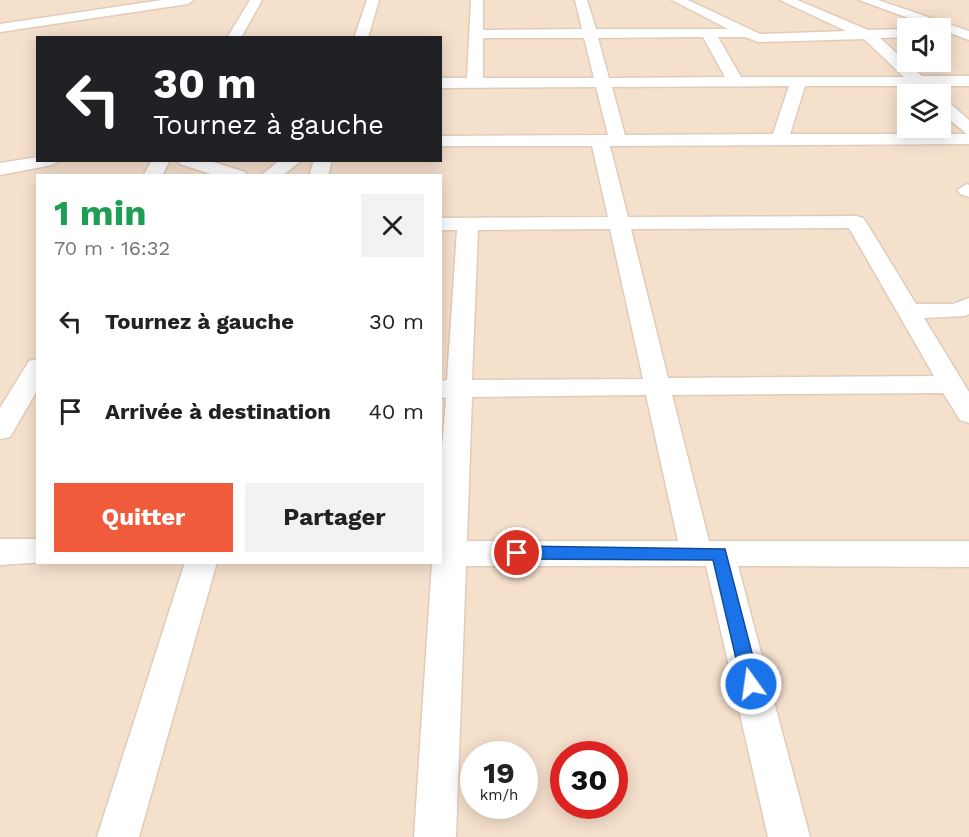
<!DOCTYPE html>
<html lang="fr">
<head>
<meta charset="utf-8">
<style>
	:root { --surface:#fff; --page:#f2f2f2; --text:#222; --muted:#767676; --accent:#ef5b3b }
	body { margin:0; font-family:"Work Sans",sans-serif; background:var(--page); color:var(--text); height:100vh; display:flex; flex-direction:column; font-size:22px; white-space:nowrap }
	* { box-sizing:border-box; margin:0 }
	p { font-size:20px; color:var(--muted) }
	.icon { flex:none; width:33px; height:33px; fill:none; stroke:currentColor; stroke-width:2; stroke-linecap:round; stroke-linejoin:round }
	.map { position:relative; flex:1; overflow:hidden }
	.sheet { position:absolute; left:36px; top:174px; width:406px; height:390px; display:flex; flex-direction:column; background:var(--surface); border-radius:0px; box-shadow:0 3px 15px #0003 }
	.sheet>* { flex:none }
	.top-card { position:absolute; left:36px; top:36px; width:406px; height:126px; border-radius:0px; box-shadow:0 3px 15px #0003; background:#202124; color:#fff; overflow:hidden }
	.fabs { position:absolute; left:897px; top:18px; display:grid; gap:12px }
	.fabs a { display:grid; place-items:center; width:54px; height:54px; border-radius:0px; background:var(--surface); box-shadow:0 3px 15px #0003; font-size:30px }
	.speed { position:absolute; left:460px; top:741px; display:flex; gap:12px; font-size:30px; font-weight:700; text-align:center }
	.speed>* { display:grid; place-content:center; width:78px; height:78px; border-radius:50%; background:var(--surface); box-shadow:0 3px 15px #0003; line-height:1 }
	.speed small { font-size:15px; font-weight:400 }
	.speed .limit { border:9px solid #d22; background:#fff; color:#111 }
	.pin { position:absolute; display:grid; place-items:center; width:51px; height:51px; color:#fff; margin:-26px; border:3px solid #fff; border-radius:50%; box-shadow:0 2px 6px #0007 }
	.me { position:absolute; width:66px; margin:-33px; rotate:346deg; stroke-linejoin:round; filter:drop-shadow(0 0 4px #0008) }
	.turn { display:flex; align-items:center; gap:21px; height:126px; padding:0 18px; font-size:27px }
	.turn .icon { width:78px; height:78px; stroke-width:2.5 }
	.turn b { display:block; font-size:42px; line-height:51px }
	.round { display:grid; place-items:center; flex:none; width:63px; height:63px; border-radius:0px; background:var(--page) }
	.summary { display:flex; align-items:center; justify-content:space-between; height:102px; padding:0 18px }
	h1 { font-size:36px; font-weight:700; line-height:45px; color:#1e9e55 }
	.cta { display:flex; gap:12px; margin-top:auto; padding:12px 18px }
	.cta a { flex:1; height:69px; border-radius:0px; background:var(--accent); color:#fff; font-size:24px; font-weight:700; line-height:69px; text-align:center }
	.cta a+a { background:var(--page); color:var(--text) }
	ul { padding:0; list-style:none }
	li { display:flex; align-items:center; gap:18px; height:90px; padding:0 18px }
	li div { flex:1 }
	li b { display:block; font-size:22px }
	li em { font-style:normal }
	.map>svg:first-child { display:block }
	.residential { fill:#f5e0cc; fill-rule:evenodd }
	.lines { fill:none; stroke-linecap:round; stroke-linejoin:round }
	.minor-casing { stroke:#e1cbba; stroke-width:3 }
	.minor { fill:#fff; fill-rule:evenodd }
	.route { fill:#1a73e8; stroke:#114b97; stroke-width:1.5 }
</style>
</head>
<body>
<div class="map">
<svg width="969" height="837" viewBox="0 0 969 837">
	<rect width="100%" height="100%" fill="#fdefdd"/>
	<path class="residential" d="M0,0H969V837H0ZM908,28H940V62H908ZM38,38H441V160H38ZM908,94H940V128H908ZM38,176H441V562H38ZM474,754H525V806H474ZM564,754H615V806H564Z"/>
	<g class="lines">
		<g class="minor-casing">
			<g id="minor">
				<polygon points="162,0 194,0 188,4 0,32 0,24"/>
				<polygon points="250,0 262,0 241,38 227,38"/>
				<polygon points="367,0 379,0 368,38 354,38"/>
				<path d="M471,0H483V30L582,29L575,0H587L596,29H728L672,0H688L760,34L846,31L780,0H797L868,30L908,29V37L880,38L922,76H969V86H931V91L925,93L914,86H805L790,134H967L940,112V98L946,100L969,120V144L610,146L628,217L856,216L863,218L866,222L916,304H953L969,298V314L965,316L924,318L969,392V423L960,420L943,393L672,395L709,541H969V567L738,566L810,837H768L706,566H466L456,837H414L432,562H441V461L446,398L441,397V381L447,380L457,230H441V218L608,217L592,146H441V136L608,135L596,87L441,88V78H467ZM703,37L725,77L609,78L598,38ZM718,37H745L758,42L864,39L904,77H741ZM483,38H584L594,78H483ZM789,86L773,134L625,135L612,87ZM849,228L934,376L668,378L631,229ZM610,229L643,379L472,380L478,230ZM646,395L678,541H467L472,397Z"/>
				<polygon points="859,0 878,0 969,31 969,40"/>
				<polygon points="38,157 38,160 61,160 52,165 0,175 0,163"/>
				<polygon points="152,160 170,160 162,176 143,176"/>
				<polygon points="177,160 207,160 245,172 247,176 217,176 180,164"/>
				<polygon points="280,160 302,160 282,176 260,176"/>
				<polygon points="314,160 332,160 328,176 309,176"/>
				<polygon points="967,184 969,185 969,197 960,194 957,190"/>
				<polygon points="38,359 38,389 10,437 0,439 0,408 29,361"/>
				<polygon points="0,539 38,539 38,562 44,562 0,565"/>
				<polygon points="185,562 217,562 139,837 97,837"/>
			</g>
		</g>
		<use href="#minor" class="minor"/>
	</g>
	<polygon class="route" points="517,546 725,549 760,684 758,690 751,693 745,690 742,684 713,560 517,559 509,553"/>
</svg>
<div class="fabs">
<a><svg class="icon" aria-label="sound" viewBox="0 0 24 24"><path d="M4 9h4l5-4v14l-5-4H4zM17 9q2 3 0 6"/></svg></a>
<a><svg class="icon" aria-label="layers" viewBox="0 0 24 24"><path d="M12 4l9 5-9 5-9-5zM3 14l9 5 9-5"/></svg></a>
</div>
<div class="speed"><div>19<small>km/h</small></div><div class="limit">30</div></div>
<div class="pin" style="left:517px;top:553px;background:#d93025"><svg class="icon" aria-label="arrive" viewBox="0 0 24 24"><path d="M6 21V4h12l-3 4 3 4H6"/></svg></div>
<svg class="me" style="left:751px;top:684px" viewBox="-20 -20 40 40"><circle r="17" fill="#1a73e8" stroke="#fff" stroke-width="3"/><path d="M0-11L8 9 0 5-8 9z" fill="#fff"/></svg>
<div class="top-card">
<div class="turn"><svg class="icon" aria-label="left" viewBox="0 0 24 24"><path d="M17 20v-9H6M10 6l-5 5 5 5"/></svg><div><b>30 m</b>Tournez à gauche</div></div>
</div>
<section class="sheet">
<div class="summary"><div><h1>1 min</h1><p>70 m · 16:32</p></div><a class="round"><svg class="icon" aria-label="close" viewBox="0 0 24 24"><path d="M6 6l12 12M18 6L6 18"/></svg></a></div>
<ul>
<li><svg class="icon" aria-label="left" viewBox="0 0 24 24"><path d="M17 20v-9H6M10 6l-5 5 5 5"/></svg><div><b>Tournez à gauche</b></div><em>30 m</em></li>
<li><svg class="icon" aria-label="arrive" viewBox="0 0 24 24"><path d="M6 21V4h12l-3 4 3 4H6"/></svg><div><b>Arrivée à destination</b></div><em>40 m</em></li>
</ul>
<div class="cta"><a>Quitter</a><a>Partager</a></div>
</section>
</div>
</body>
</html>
